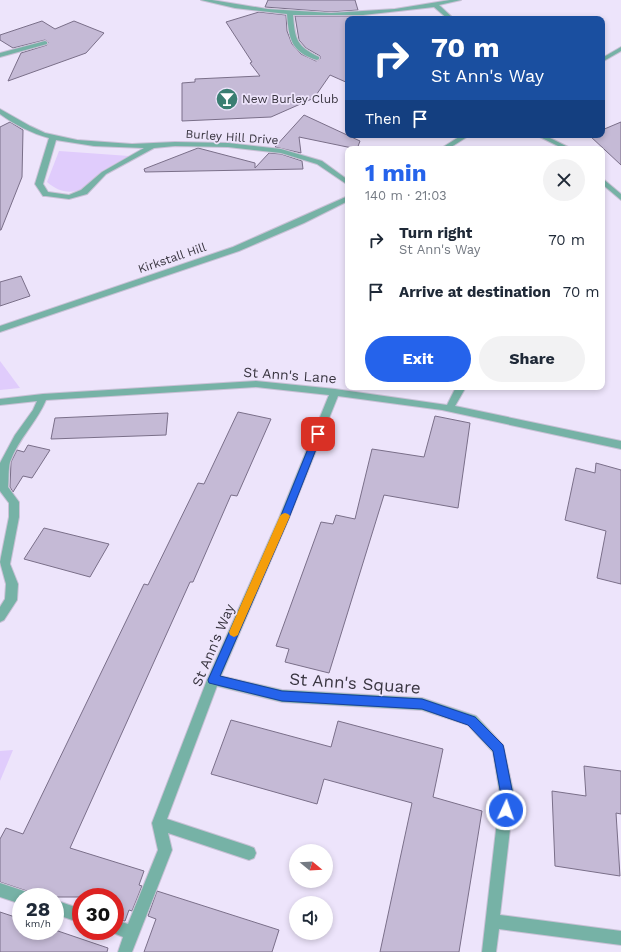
<!DOCTYPE html>
<html lang="en">
<head>
<meta charset="utf-8">
<style>
	:root { --surface:#fff; --page:#f2f2f3; --text:#1f2937; --muted:#747a83; --accent:#2563eb }
	body { margin:0; font-family:"Work Sans",sans-serif; background:var(--page); color:var(--text); height:100vh; display:flex; flex-direction:column; font-size:15px; white-space:nowrap }
	* { box-sizing:border-box; margin:0 }
	p { font-size:13px; color:var(--muted) }
	.icon { flex:none; width:22px; height:22px; fill:none; stroke:currentColor; stroke-width:2; stroke-linecap:round; stroke-linejoin:round }
	.map { position:relative; flex:1; overflow:hidden }
	.drawer { position:absolute; left:345px; top:146px; width:260px; height:244px; display:flex; flex-direction:column; background:var(--surface); border-radius:8px; box-shadow:0 2px 6px #0003 }
	.drawer>* { flex:none }
	.guide { position:absolute; left:345px; top:16px; width:260px; height:122px; border-radius:8px; box-shadow:0 2px 6px #0003; background:#1a4fa0; color:#fff; overflow:hidden }
	.needle { width:26px; rotate:108deg }
	.controls { position:absolute; left:289px; top:844px; display:grid; gap:8px }
	.controls a { display:grid; place-items:center; width:44px; height:44px; border-radius:50%; background:var(--surface); box-shadow:0 2px 6px #0003; font-size:20px }
	.speed { position:absolute; left:12px; top:888px; display:flex; gap:8px; font-size:20px; font-weight:700; text-align:center }
	.speed>* { display:grid; place-content:center; width:52px; height:52px; border-radius:50%; background:var(--surface); box-shadow:0 2px 6px #0003; line-height:1 }
	.speed small { font-size:10px; font-weight:400 }
	.speed .limit { border:6px solid #d22; background:#fff; color:#111 }
	.pin { position:absolute; display:grid; place-items:center; width:34px; height:34px; color:#fff; margin:-17px; border-radius:8px; box-shadow:0 2px 6px #0006 }
	.me { position:absolute; width:44px; margin:-22px; rotate:3deg; stroke-linejoin:round; filter:drop-shadow(0 0 3px #0008) }
	.turn { display:flex; align-items:center; gap:14px; height:84px; padding:0 20px; font-size:18px }
	.turn .icon { width:52px; height:52px; stroke-width:2.5 }
	.turn b { display:block; font-size:28px; line-height:34px }
	.then { display:flex; align-items:center; height:38px; padding:0 20px; background:#0003; gap:8px; font-size:15px }
	.round { display:grid; place-items:center; flex:none; width:42px; height:42px; border-radius:21px; background:var(--page) }
	.summary { display:flex; align-items:center; justify-content:space-between; height:68px; padding:0 20px }
	h1 { font-size:24px; font-weight:700; line-height:30px; color:var(--accent) }
	.action { display:flex; gap:8px; margin-top:auto; padding:8px 20px }
	.action a { flex:1; height:46px; border-radius:24px; background:var(--accent); color:#fff; font-size:16px; font-weight:700; line-height:46px; text-align:center }
	.action a+a { background:var(--page); color:var(--text) }
	ul { padding:0; list-style:none }
	li { display:flex; align-items:center; gap:12px; height:52px; padding:0 20px }
	li div { flex:1 }
	li b { display:block; font-size:15px }
	li em { font-style:normal }
	.map>svg:first-child { display:block }
	.green { fill:#e0ccfc }
	.building { fill:#c5bad6; stroke:#7a6f89 }
	.lines { fill:none; stroke-linecap:round; stroke-linejoin:round }
	.minor-casing { stroke:#c9c1d6; stroke-width:2 }
	.minor { fill:#76b2a6; fill-rule:evenodd }
	.route { fill:#2563eb; stroke:#184099 }
	.slow { fill:#f59e0b }
	.labels { text-anchor:middle; stroke-width:3.5; stroke-linejoin:round; paint-order:stroke }
	.far-poi-label { font-size:12px; fill:#393540; stroke:#ede4fb; text-anchor:start }
	.far-street-label { font-size:12px; fill:#393540; stroke:#ede4fb }
	.street-label { font-size:14px; fill:#393540; stroke:#ede4fb }
	.near-street-label { font-size:17px; fill:#393540; stroke:#ede4fb }
</style>
</head>
<body>
<div class="map">
<svg width="621" height="952" viewBox="0 0 621 952">
	<rect width="100%" height="100%" fill="#ede4fb"/>
	<g class="green">
		<path d="M59,151L129,156C120,161 111,166 102,171C96,175 92,182 86,186C72,196 59,192 47,182Z"/>
		<polygon points="0,361 20,388 0,390"/>
		<polygon points="13,750 0,781 0,751"/>
	</g>
	<g class="building">
		<polygon points="268,0 355,0 358,10 331,12 265,7"/>
		<polygon points="259,12 286,15 287,31 292,44 301,54 316,61 320,59 320,56 306,48 299,40 295,16 357,16 355,19 348,19 348,83 330,75 314,98 271,117 182,121 182,83 195,82 195,79 260,76 250,63 252,62 226,22"/>
		<polygon points="42,21 55,29 74,21 104,33 86,53 8,81 21,53 47,45 48,42 45,40 13,48 0,40 0,35"/>
		<polygon points="304,115 360,141 357,149 299,137 301,153 275,147"/>
		<polygon points="10,122 23,130 22,177 1,230 0,230 0,127"/>
		<polygon points="621,122 621,165 590,136 602,135 602,130"/>
		<polygon points="198,148 255,163 255,168 269,153 281,154 302,161 303,169 145,172 144,169"/>
		<polygon points="21,276 30,296 0,306 0,282"/>
		<polygon points="238,412 271,419 237,496 231,495 193,582 190,582 70,848 144,871 139,885 142,886 132,911 129,910 125,921 115,919 115,897 30,897 27,891 0,882 0,839 6,828 23,834 144,584 148,585 198,483 204,484"/>
		<polygon points="168,413 166,435 51,439 55,418"/>
		<polygon points="435,416 470,423 458,508 384,495 329,673 285,662 289,649 276,646 321,522 333,524 336,515 355,519 372,449 424,457"/>
		<polygon points="28,445 50,450 32,478 23,476 13,492 10,487 11,462 17,450 24,452"/>
		<polygon points="596,463 621,470 621,584 597,578 606,531 565,520 576,468 595,473"/>
		<polygon points="44,528 109,544 90,577 24,559"/>
		<polygon points="231,720 331,747 338,721 443,749 433,797 482,811 459,952 380,952 412,803 324,779 317,804 211,774"/>
		<polygon points="584,766 621,771 621,814 616,813 620,876 555,866 552,791 586,796"/>
		<polygon points="157,891 279,930 272,952 144,952 156,919 148,916"/>
		<polygon points="0,912 21,919 21,931 55,930 108,948 107,952 0,952"/>
	</g>
	<g class="lines">
		<g class="minor-casing">
			<g id="minor">
				<path d="M201,0H212L267,9L331,13L395,9L450,0H461L439,5L454,19H448L434,7L363,15H293C295,39 296,46 319,57V59L317,60C291,52 289,39 287,14L235,8Z"/>
				<polygon points="45,41 47,42 47,44 0,57 0,53"/>
				<polygon points="621,47 621,51 602,62 602,58"/>
				<path d="M0,109L30,126L45,133L77,140L132,144L175,142L228,143L281,149L322,161L348,180V185L317,164L281,153L228,147L175,146L154,148L106,174L87,194L69,199L46,196H43L35,184L49,138C31,133 15,125 0,114ZM56,140L94,146L144,148L102,172L81,190L69,195L48,192L43,184Z"/>
				<polygon points="462,135 470,135 448,149 440,149"/>
				<polygon points="536,135 544,135 572,149 564,149"/>
				<polygon points="602,178 621,194 621,200 602,184"/>
				<polygon points="348,196 348,201 304,223 239,251 0,332 0,326 233,247"/>
				<path d="M256,381L335,389L447,405L456,387H466L455,406L621,441V449L442,410L338,396L289,518L221,676L282,690L422,698L476,716L503,745L514,795L500,915L621,931V945L499,929L496,952H482L500,795L493,752L468,725L422,710L282,702L217,686L167,819L249,846L254,848L256,853L254,858L249,860L168,833L172,850L132,952H118L123,937L109,931H115V920L128,924L158,850L152,823L207,680L279,518L329,395L256,387L46,400C37,422 18,439 10,462C8,470 9,479 8,487L19,502V517L10,564L18,584L17,600L4,620L0,622V607L5,599L6,584L0,562L9,517V503L0,491V463L15,435L33,410L37,401L0,405V399L43,394Z"/>
				<polygon points="0,883 27,892 29,897 21,897 21,904 0,897"/>
				<polygon points="55,900 81,909 81,923 55,914"/>
			</g>
		</g>
		<use href="#minor" class="minor"/>
	</g>
	<polygon class="route" points="318,431 322,434 289,518 220,676 282,691 422,699 475,717 503,745 504,749 513,795 510,815 506,817 501,815 499,810 501,795 493,751 468,725 422,709 282,701 209,683 208,680 280,518 314,434"/>
	<polygon class="slow" points="285,513 288,514 290,516 239,632 238,635 234,637 230,635 229,632 280,516 282,514"/>
	<defs>
		<g id="bar-disc" transform="scale(1.15)"><circle r="9.5" fill="#3a7e72" stroke="#ede4fb"/><path d="M-6-5H6L.8 .8V4.5H3.5V6h-7V4.5H-.8V.8Z" fill="#fff"/></g>
	</defs>
	<g fill-rule="evenodd">
		<use href="#bar-disc" x="227" y="99"/>
	</g>
	<g class="labels">
		<g class="far-poi-label">
			<text x="242" y="103">New Burley Club</text>
		</g>
		<g class="far-street-label">
			<text transform="translate(232 137) rotate(4)" y="4">Burley Hill Drive</text>
			<text transform="translate(172 258) rotate(-19)" y="4">Kirkstall Hill</text>
		</g>
		<g class="street-label">
			<text transform="translate(290 375) rotate(4)" y="5">St Ann's Lane</text>
			<text transform="translate(213 645) rotate(-67)" y="5">St Ann's Way</text>
		</g>
		<g class="near-street-label">
			<text transform="translate(355 683) rotate(4)" y="6">St Ann's Square</text>
		</g>
	</g>
</svg>
<div class="controls">
<a><svg class="needle" viewBox="-14 -14 28 28"><path d="M0-13l5 13h-10z" fill="#e53935"/><path d="M0 13l5-13h-10z" fill="#747a83"/></svg></a>
<a><svg class="icon" aria-label="sound" viewBox="0 0 24 24"><path d="M4 9h4l5-4v14l-5-4H4zM17 9q2 3 0 6"/></svg></a>
</div>
<div class="speed"><div>28<small>km/h</small></div><div class="limit">30</div></div>
<div class="pin" style="left:318px;top:434px;background:#d93025"><svg class="icon" aria-label="arrive" viewBox="0 0 24 24"><path d="M6 21V4h12l-3 4 3 4H6"/></svg></div>
<svg class="me" style="left:506px;top:810px" viewBox="-20 -20 40 40"><circle r="17" fill="#2563eb" stroke="#fff" stroke-width="3"/><path d="M0-11L8 9 0 5-8 9z" fill="#fff"/></svg>
<div class="guide">
<div class="turn"><svg class="icon" aria-label="right" viewBox="0 0 24 24"><path d="M7 20v-9h11M14 6l5 5-5 5"/></svg><div><b>70 m</b>St Ann's Way</div></div>
<div class="then">Then<svg class="icon" aria-label="arrive" viewBox="0 0 24 24"><path d="M6 21V4h12l-3 4 3 4H6"/></svg></div>
</div>
<section class="drawer">
<div class="summary"><div><h1>1 min</h1><p>140 m · 21:03</p></div><a class="round"><svg class="icon" aria-label="close" viewBox="0 0 24 24"><path d="M6 6l12 12M18 6L6 18"/></svg></a></div>
<ul>
<li><svg class="icon" aria-label="right" viewBox="0 0 24 24"><path d="M7 20v-9h11M14 6l5 5-5 5"/></svg><div><b>Turn right</b><p>St Ann's Way</p></div><em>70 m</em></li>
<li><svg class="icon" aria-label="arrive" viewBox="0 0 24 24"><path d="M6 21V4h12l-3 4 3 4H6"/></svg><div><b>Arrive at destination</b></div><em>70 m</em></li>
</ul>
<div class="action"><a>Exit</a><a>Share</a></div>
</section>
</div>
</body>
</html>
